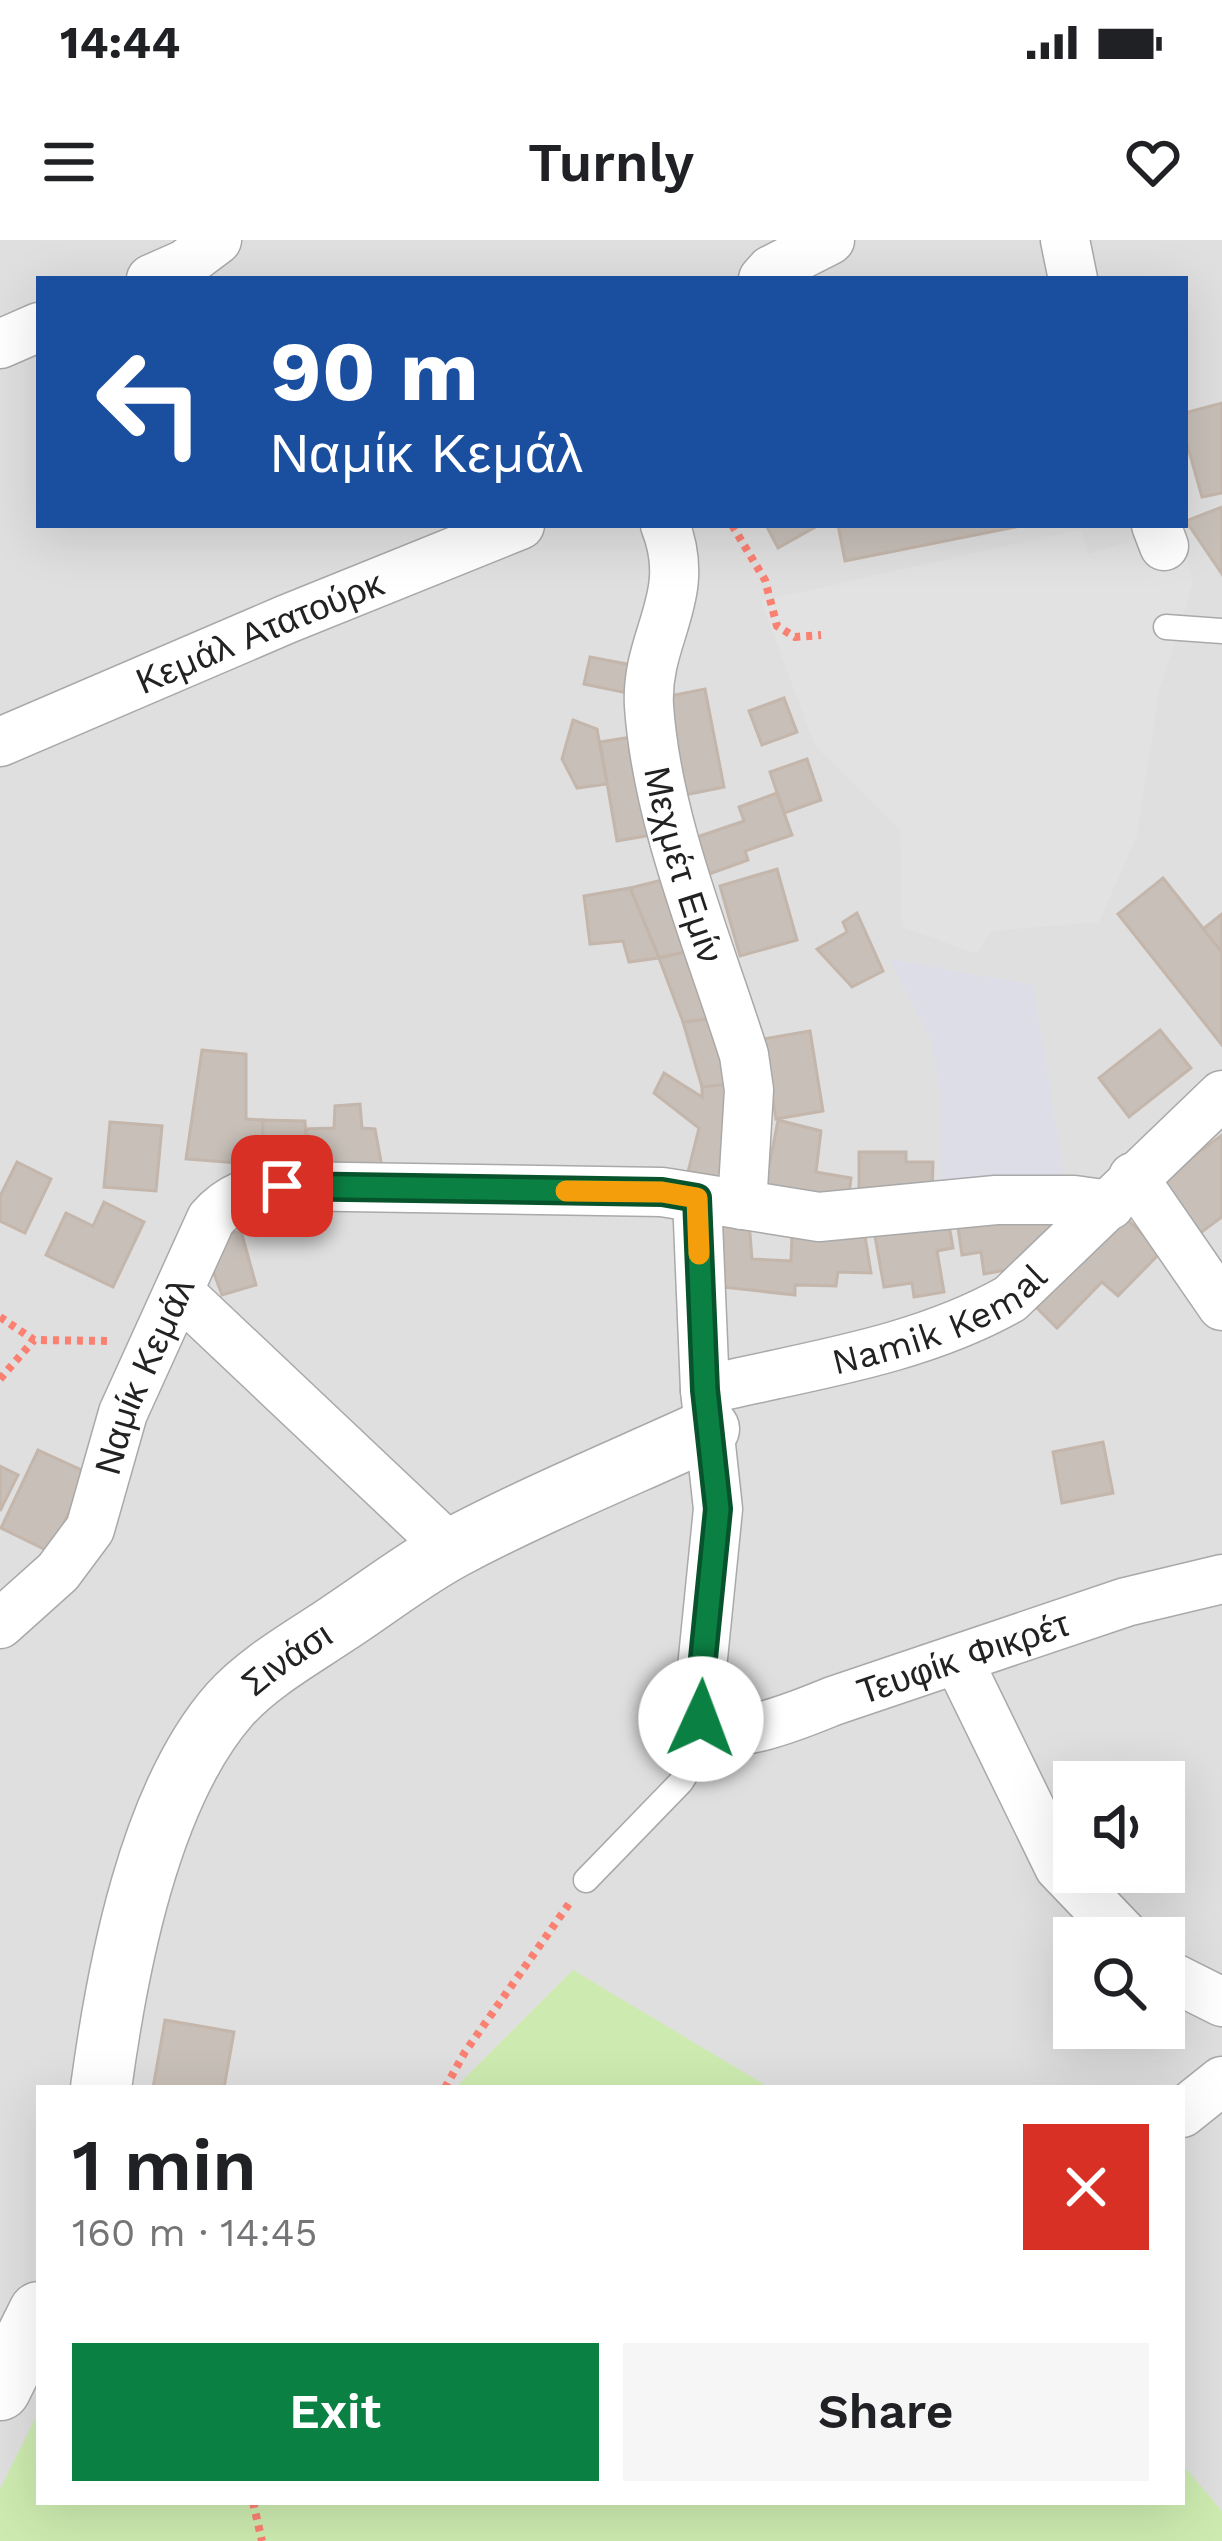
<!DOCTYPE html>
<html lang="en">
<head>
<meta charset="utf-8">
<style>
	:root { --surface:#fff; --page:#f6f6f6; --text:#202124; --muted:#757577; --accent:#0b8043 }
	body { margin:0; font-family:"Work Sans",sans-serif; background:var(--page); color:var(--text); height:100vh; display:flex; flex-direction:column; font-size:45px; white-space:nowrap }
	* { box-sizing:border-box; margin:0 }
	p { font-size:39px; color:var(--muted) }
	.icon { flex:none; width:66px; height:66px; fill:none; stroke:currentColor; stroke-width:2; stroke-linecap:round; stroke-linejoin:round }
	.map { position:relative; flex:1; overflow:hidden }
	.details { position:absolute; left:36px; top:1845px; width:1149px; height:420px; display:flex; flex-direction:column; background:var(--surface); border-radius:0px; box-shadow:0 12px 48px #0002 }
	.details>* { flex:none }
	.hud { position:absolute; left:36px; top:36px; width:1152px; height:252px; border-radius:0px; box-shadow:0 12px 48px #0002; background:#1a4fa0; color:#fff; overflow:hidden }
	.fabs { position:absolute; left:1053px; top:1521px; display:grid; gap:24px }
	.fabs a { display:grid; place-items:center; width:132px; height:132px; border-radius:0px; background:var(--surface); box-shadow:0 12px 48px #0002; font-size:60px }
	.pin { position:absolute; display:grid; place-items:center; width:102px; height:102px; color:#fff; margin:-51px; border-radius:24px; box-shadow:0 6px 18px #0006 }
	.me { position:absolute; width:132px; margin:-66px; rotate:2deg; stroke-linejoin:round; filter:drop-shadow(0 0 9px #0008) }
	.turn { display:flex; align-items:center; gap:42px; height:252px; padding:0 36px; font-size:54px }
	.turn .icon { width:156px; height:156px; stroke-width:2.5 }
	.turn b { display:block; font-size:84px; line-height:102px }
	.round { display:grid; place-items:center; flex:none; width:126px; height:126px; border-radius:0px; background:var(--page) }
	.overview { display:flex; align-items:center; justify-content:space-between; height:204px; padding:0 36px }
	h1 { font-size:72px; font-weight:600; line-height:90px }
	.primary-button { display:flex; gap:24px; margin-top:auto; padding:24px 36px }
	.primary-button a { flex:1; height:138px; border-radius:0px; background:var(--accent); color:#fff; font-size:48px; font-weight:600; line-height:138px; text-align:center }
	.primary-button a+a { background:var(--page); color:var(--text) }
	.status { display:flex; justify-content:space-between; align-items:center; height:84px; padding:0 60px; background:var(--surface); direction:ltr }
	.status svg { height:33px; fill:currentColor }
	header { display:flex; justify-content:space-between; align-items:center; height:156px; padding:0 36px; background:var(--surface); font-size:54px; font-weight:600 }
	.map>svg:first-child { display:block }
	.residential { fill:#e0dfdf; fill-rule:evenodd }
	.grass { fill:#cdebb0 }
	.parking { fill:#e2e2e2 }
	.plaza { fill:#dddde8 }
	.building { fill:#c7bfb8; stroke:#c4b6ab; stroke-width:3 }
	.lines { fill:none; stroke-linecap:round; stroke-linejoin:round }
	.service-casing { stroke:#a9a9a9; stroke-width:27 }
	.minor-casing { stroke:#a9a9a9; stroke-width:51 }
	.tertiary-casing { stroke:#a9a9a9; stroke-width:63 }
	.path { stroke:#fa8072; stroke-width:8; stroke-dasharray:6 6; stroke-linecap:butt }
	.service { stroke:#fff; stroke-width:24 }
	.minor { stroke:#fff; stroke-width:48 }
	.tertiary { stroke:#fff; stroke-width:60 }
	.route-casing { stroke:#07532c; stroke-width:30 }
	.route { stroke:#0b8043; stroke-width:21 }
	.slow { stroke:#f59e0b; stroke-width:21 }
	.labels { text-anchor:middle; stroke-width:12; stroke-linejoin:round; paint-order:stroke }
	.street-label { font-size:36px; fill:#222; stroke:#fff }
</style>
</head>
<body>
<div class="status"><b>14:44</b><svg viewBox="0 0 49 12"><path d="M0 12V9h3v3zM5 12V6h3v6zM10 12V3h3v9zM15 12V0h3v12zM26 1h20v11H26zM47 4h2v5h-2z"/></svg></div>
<header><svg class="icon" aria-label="menu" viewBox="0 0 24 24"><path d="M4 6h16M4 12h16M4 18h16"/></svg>Turnly<svg class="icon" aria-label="heart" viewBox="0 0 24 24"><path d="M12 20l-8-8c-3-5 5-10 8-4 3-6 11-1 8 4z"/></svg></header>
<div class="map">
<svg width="1222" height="2301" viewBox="0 0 1222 2301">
	<rect width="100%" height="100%" fill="#f2efe9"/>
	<path class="residential" d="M0,0H1222V2301H0ZM39,39H1185V285H39ZM1074,1542H1164V1632H1074ZM1074,1698H1164V1788H1074ZM39,1848H1182V2262H39Z"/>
	<g class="grass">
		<polygon points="573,1730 770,1848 455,1848"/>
		<polygon points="39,2171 39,2262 1182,2262 1182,2224 1222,2271 1222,2301 0,2301 0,2249"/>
	</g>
	<polygon class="parking" points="1178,285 1193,342 1159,453 1137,596 1099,682 992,691 977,714 902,687 900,590 815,506 761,361 1081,289 1088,314"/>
	<polygon class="plaza" points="889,719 1033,745 1064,935 942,944 942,864 931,800"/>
	<g class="building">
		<polygon points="1222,163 1222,253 1202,257 1185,197 1185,173"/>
		<polygon points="1222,267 1222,334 1186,281"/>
		<polygon points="766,285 819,285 778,308"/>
		<polygon points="838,285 1026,285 845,321"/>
		<polygon points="590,417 643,427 637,455 584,444"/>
		<polygon points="705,449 724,547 680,556 660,458"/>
		<polygon points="784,458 797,492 762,505 749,471"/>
		<polygon points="573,480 597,489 607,544 577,548 562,519"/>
		<polygon points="638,496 663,593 617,601 600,502"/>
		<polygon points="807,519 821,560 784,573 770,532"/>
		<polygon points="777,553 792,595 745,611 748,620 709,634 697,597 744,581 739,567"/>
		<polygon points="777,629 797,700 740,716 720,646"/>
		<polygon points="670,638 697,709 659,718 630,648"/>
		<polygon points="1163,638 1222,712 1222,805 1118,674"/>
		<polygon points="630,648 659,718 629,722 623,701 590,704 584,656"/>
		<polygon points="857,673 883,731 852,747 817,709 847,692 843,682"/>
		<polygon points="1222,674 1222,712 1203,689"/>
		<polygon points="697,709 720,778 683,782 659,718"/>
		<polygon points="720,778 739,843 702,847 683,782"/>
		<polygon points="1160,790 1191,828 1129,877 1099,838"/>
		<polygon points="810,791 823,871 776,879 763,799"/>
		<polygon points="202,810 246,814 246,879 263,880 262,925 186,919"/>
		<polygon points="664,833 702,857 702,847 739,843 732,939 688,932 699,888 654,853"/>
		<polygon points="360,864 362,888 375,889 382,927 307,925 306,889 334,888 335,866"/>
		<polygon points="263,880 305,881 307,925 262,925"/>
		<polygon points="778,880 821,891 816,932 851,938 848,962 764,953"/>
		<polygon points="110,882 162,886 156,951 104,947"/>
		<polygon points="1222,895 1222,977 1199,994 1160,941"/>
		<polygon points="859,912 906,912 906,922 933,922 932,959 859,958"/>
		<polygon points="17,922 51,939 25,993 0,981 0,956"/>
		<polygon points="104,962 144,982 113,1047 46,1015 66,973 93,986"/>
		<polygon points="1048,965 1057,1013 1028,1026 984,1034 981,1012 962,1015 957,981"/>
		<polygon points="1124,976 1161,1012 1118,1056 1102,1042 1057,1088 1035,1066"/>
		<polygon points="948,979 953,1008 937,1011 944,1052 914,1057 912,1043 884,1047 874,991"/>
		<polygon points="722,981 749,981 752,1019 791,1021 792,995 865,996 871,1033 838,1032 836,1046 795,1045 795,1055 722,1047"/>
		<polygon points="241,991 256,1045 222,1055 213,1031 213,998"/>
		<polygon points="1103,1202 1113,1253 1062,1263 1053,1212"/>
		<polygon points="38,1210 88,1233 50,1312 1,1288"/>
		<polygon points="0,1226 18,1235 0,1271"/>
		<polygon points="165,1780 234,1792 224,1848 153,1848"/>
	</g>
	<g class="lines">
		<g class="service-casing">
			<g id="service">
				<polyline points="1166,387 1222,391"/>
				<polyline points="586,1640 681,1542 692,1524 706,1485"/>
			</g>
		</g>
		<g class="minor-casing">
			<g id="minor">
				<polyline points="1065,0 1073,39"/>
				<polyline points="151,39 185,24 217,0"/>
				<polyline points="763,39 771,30 830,0"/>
				<polyline points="0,104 39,87"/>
				<path id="s1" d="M665,285C694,357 645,397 649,466C657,582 709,704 744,815L749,850L742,965"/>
				<polyline points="1156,285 1164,306"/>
				<path id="s2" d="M0,502L287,379L520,285"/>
				<polyline points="1133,937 1222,1066"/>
				<path id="s3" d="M697,958L705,1150L718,1269L699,1458C699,1467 698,1478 706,1485C730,1505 808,1471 833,1461L1126,1362L1222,1339"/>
				<polyline points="179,1052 451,1309"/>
				<path id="s4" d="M705,1150C807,1126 918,1111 1010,1059L1222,855"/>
				<path id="s5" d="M0,1384L58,1332L90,1289L123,1173L211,979C231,956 253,950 282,946L662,952L819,977L996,960H1074L1110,965"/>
				<polyline points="958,1420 1059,1627 1127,1698"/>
				<polyline points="1164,1733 1222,1762"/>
				<polyline points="1182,1873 1222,1841"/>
			</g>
		</g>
		<g class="tertiary-casing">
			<g id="tertiary">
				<path id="s6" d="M101,1848C117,1730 149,1556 230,1464C260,1431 302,1408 339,1383C377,1358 414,1329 453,1308C536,1264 624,1228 709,1189"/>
				<polyline points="0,2150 39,2072"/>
			</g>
		</g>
		<g class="path">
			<polyline points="732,285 765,340 777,386 795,397 821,395"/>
			<polyline points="0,1077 34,1100 111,1101"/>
			<polyline points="0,1139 34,1100"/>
			<polyline points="445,1848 465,1812 571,1661"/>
			<polyline points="253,2262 262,2301"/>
		</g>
		<use href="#service" class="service"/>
		<use href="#minor" class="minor"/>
		<use href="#tertiary" class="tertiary"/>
	</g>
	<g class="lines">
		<g class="route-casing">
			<polyline id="route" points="282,946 662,952 697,958 705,1150 718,1269 699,1458 701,1479"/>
		</g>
		<use href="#route" class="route"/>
		<polyline class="slow" points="566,951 662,952 697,958 699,1014"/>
	</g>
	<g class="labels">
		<g class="street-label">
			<text dy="13" stroke="none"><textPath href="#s2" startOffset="282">Κεμάλ Ατατούρκ</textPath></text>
			<text dy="13" stroke="none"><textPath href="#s1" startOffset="348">Μεχμέτ Εμίν</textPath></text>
			<text dy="13" stroke="none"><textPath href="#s4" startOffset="246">Namik Kemal</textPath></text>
			<text dy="13" stroke="none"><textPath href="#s5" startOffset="294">Ναμίκ Κεμάλ</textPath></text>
			<text dy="13" stroke="none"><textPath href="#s3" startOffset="801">Τευφίκ Φικρέτ</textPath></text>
			<text dy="13" stroke="none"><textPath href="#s6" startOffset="483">Σινάσι</textPath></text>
		</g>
	</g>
</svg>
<div class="fabs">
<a><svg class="icon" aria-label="sound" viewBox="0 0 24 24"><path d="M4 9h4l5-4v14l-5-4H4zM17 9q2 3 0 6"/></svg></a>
<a><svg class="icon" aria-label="search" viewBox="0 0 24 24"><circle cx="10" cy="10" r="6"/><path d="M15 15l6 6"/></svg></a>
</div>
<div class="pin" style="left:282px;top:946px;background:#d93025"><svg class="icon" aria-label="arrive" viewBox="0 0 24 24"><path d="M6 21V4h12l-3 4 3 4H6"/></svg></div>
<svg class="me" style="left:701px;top:1479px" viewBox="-20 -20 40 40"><circle r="19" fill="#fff"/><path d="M0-13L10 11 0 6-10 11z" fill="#0b8043"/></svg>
<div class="hud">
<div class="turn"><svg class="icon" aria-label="left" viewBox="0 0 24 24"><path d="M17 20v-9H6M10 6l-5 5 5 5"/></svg><div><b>90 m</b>Ναμίκ Κεμάλ</div></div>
</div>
<section class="details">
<div class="overview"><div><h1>1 min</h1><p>160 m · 14:45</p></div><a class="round" style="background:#d93025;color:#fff"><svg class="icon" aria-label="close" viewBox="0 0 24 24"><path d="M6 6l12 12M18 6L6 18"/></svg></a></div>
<div class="primary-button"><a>Exit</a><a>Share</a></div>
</section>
</div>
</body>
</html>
